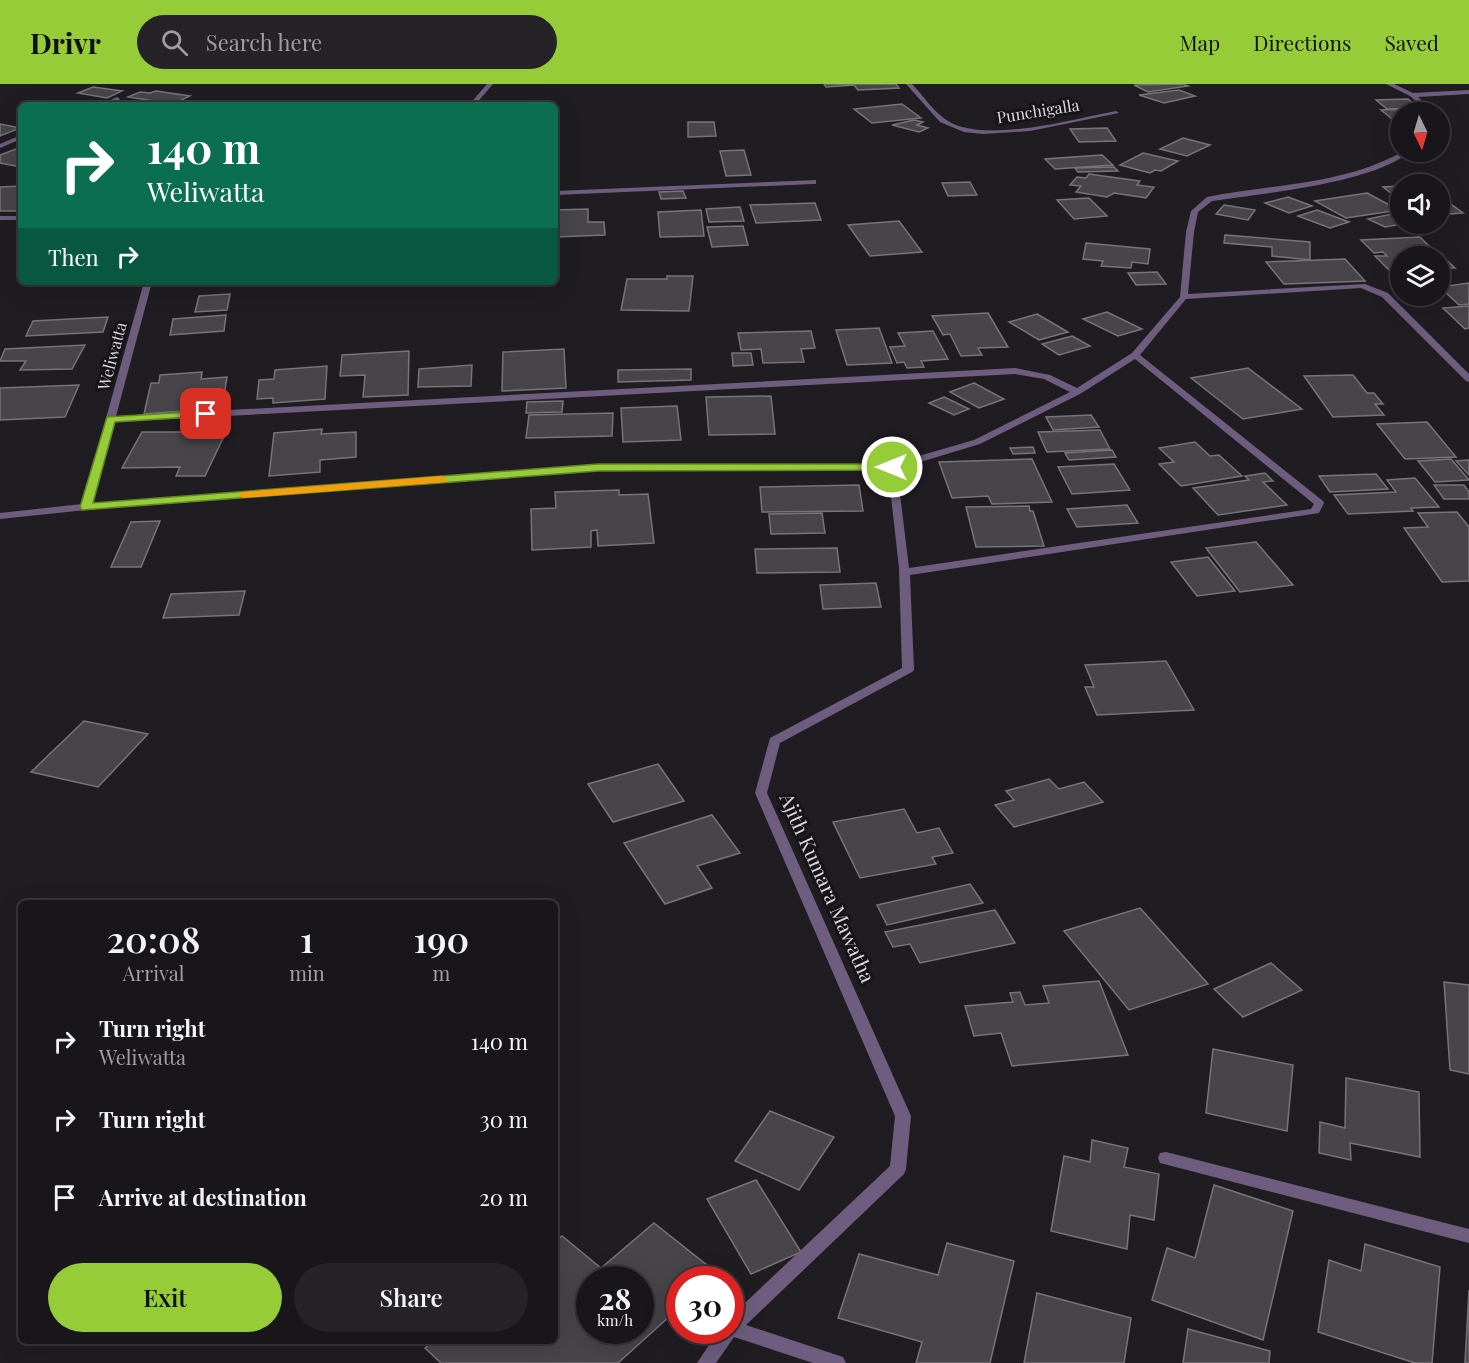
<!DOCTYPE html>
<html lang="en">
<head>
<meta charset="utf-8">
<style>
	:root { --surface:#18161a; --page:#252327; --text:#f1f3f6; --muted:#9f9fa2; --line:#363539; --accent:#97cc39 }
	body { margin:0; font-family:"Playfair Display",serif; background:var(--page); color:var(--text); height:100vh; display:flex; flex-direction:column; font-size:22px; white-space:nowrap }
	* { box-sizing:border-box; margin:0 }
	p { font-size:20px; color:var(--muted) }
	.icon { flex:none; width:33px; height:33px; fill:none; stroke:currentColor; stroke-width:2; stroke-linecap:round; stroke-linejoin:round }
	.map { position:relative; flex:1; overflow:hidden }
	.drawer { position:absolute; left:18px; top:816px; width:540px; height:444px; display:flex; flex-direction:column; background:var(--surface); border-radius:9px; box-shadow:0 6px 24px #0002,0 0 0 2px var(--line) }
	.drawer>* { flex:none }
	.guide { position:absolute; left:18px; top:18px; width:540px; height:183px; border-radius:9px; box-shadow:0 6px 24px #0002,0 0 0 2px var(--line); background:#0b6e4f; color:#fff; overflow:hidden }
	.needle { width:39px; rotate:175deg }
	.tools { position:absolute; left:1390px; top:18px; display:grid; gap:12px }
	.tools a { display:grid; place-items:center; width:60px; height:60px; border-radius:50%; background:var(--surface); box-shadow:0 6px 24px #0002,0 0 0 2px var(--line); font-size:30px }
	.speed { position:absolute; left:576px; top:1182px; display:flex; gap:12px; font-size:30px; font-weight:700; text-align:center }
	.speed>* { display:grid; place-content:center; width:78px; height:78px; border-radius:50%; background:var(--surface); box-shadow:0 6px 24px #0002,0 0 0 2px var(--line); line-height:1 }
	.speed small { font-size:15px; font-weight:400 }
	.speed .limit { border:9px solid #d22; background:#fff; color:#111 }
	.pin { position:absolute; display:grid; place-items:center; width:51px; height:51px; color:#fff; margin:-26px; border-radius:12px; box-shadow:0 3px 9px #0006 }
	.me { position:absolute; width:66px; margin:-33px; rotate:270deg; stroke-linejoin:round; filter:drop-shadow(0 0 4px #0008) }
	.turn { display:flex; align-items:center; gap:21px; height:126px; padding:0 30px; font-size:27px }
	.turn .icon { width:78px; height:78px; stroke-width:2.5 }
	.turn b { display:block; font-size:42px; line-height:51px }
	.then { display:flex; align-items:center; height:57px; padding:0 30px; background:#0003; gap:12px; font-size:22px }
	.eta { display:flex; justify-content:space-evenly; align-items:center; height:102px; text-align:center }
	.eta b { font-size:36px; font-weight:600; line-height:42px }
	.cta { display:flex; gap:12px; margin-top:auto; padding:12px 30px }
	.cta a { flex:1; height:69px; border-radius:36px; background:var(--accent); color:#111; font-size:24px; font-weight:600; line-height:69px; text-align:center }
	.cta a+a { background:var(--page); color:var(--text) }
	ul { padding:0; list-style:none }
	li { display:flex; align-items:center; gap:18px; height:78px; padding:0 30px }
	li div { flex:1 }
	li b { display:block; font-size:22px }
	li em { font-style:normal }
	header { display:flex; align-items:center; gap:36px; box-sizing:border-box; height:84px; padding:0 30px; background:var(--accent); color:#111 }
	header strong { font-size:28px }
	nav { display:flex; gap:33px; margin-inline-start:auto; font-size:21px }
	.search { width:420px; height:54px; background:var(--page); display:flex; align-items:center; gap:15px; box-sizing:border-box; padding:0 21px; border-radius:33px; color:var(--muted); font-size:22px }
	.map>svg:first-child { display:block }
	.building { fill:#47444a; stroke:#77737a; stroke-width:1.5; fill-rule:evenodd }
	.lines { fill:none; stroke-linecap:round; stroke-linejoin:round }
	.minor { fill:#6e5d7e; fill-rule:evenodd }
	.route { fill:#97cc39; stroke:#628525; stroke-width:1.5 }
	.slow { fill:#f59e0b }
	.labels { text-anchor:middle; stroke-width:6; stroke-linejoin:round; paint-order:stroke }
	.far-street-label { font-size:16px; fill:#dad9dc; stroke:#161419 }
	.street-label { font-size:20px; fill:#dad9dc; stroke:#161419 }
</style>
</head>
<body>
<header>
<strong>Drivr</strong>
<div class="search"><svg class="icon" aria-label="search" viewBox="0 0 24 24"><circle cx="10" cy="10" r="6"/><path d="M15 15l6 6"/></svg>Search here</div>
<nav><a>Map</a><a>Directions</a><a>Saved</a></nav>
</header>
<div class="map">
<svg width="1469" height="1279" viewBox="0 0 1469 1279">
	<rect width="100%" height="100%" fill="#201d22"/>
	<g class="building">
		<polygon points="824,0 896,0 899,4 858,6 854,1 826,3"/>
		<polygon points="1183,0 1188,2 1148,8 1134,1"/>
		<polygon points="93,3 122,7 107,14 78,9"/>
		<polygon points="1179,6 1195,12 1164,19 1139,11"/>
		<polygon points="156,7 190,12 173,20 128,13 140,8 150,9"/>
		<polygon points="1408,15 1419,24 1387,25 1376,16"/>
		<polygon points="902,20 921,34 872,39 854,25"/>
		<polygon points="1412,25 1417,28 1401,28 1401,38 1396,38 1381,26"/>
		<polygon points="914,36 923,38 917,41 928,44 919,48 892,41"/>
		<polygon points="688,38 714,38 716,52 688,53"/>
		<polygon points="0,40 20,44 0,52"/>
		<polygon points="1107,44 1116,57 1079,58 1070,45"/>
		<polygon points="1183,54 1210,61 1187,72 1160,65"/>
		<polygon points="16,65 21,65 21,83 0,79 0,71"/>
		<polygon points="744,66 751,91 726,92 720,67"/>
		<polygon points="1143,69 1178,77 1161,87 1155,86 1150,89 1120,81"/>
		<polygon points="1102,71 1113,81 1055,85 1045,75"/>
		<polygon points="1114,83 1118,87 1078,88 1075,84"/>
		<polygon points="1089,90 1140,97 1137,101 1154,103 1146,114 1114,109 1107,113 1076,108 1081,102 1070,101 1077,93 1086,94"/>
		<polygon points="970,98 977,111 948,112 942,99"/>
		<polygon points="21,102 21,127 0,127 0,103"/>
		<polygon points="1401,102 1401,117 1383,103"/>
		<polygon points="683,107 686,114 661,115 659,108"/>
		<polygon points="1367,109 1399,126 1346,134 1315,117"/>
		<polygon points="1440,112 1463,129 1440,131"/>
		<polygon points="1288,113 1312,122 1289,129 1265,119"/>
		<polygon points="1089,114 1107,132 1074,135 1057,116"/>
		<polygon points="815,119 821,136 756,139 750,121"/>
		<polygon points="1224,121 1255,126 1248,136 1216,130"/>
		<polygon points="740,123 744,137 709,138 706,125"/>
		<polygon points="588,125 588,138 604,138 605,151 555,153 555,126"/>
		<polygon points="701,126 704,152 660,153 658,128"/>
		<polygon points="1317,126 1349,138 1330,144 1298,132"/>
		<polygon points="1397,129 1401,130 1403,140 1385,143 1368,135"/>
		<polygon points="899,137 922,168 870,172 848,141"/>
		<polygon points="743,142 748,161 712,163 707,143"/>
		<polygon points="1225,151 1310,158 1310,176 1272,172 1272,163 1224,159"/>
		<polygon points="1420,153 1433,166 1405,167 1409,171 1440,170 1455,184 1440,184 1440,172 1401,172 1401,186 1389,186 1375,172 1387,172 1383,168 1374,169 1361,156"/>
		<polygon points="1086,159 1150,165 1148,180 1132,178 1131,184 1101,182 1103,177 1083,175"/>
		<polygon points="1345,175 1365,197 1284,200 1266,178"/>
		<polygon points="1157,188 1166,200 1136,201 1128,189"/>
		<polygon points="667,192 693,192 689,227 621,226 627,195 667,195"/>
		<polygon points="1469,199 1469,220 1459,221 1440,203"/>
		<polygon points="230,210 227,226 195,228 199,212"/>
		<polygon points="1469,222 1469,244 1465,245 1443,224"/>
		<polygon points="1107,228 1142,245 1118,252 1083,235"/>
		<polygon points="988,229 1008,263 978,264 982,271 961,272 950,250 943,251 932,232"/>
		<polygon points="1037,230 1068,248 1039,256 1009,238"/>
		<polygon points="226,231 224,247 170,251 173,235"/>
		<polygon points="108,233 103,248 26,252 33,237"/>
		<polygon points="879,244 892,279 847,281 836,246"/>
		<polygon points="811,247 815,264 801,265 804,278 763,279 761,265 741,266 738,249"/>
		<polygon points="933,247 948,275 921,277 924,283 907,284 904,278 897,279 890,263 905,262 898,249"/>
		<polygon points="1072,252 1090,262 1059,271 1042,260"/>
		<polygon points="85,261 72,285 20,286 26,277 0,277 5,265"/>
		<polygon points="564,265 566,304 502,307 503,268"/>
		<polygon points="409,267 408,311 363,313 365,291 340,292 342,271"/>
		<polygon points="732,269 751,269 753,281 733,282"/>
		<polygon points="472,281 471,302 418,303 419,285"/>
		<polygon points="327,282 325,315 273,319 273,314 257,315 259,296 274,295 275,286"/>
		<polygon points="1248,284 1302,325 1243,335 1191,294"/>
		<polygon points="691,285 691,296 618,298 618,286"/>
		<polygon points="202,288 201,295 227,293 222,324 144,330 151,299 159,299 160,291"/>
		<polygon points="1353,291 1367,309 1374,309 1383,320 1375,320 1384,331 1333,333 1304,292"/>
		<polygon points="974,299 1004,315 979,324 950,308"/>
		<polygon points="79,301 65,333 0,336 0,304"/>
		<polygon points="771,312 775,350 709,351 706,313"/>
		<polygon points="944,313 969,325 954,331 929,319"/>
		<polygon points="563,317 562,328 526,329 527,318"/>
		<polygon points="677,322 681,356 623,358 621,324"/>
		<polygon points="613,329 612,352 526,354 529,331"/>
		<polygon points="1091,331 1099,343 1053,346 1046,333"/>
		<polygon points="1427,338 1456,373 1405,375 1377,340"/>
		<polygon points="322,345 321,350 356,348 356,373 320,376 320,388 269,392 274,349"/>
		<polygon points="1100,346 1110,365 1047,368 1038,348"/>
		<polygon points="142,348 226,348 205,392 176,392 180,383 122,384"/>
		<polygon points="1195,358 1210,372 1219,371 1242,392 1181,402 1159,380 1174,378 1159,364"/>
		<polygon points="1033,363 1035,369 1013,370 1010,364"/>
		<polygon points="1112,366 1116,373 1069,376 1065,369"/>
		<polygon points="1032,375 1052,418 992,420 988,412 952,414 939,378"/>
		<polygon points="1451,375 1469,396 1435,398 1418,377"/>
		<polygon points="1469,376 1469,391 1456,377"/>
		<polygon points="1114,380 1130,406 1072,410 1058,383"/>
		<polygon points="1265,389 1273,397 1263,398 1287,421 1218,431 1193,404 1249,396 1245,392"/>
		<polygon points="1376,390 1388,405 1330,408 1319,392"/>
		<polygon points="1415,394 1439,423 1411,424 1413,427 1348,430 1334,411 1396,408 1387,396"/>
		<polygon points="859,401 863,427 762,428 760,403"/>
		<polygon points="1434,401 1464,401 1469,408 1469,415 1444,415"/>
		<polygon points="619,406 619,411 648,410 654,459 598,462 597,446 591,447 591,463 532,466 531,425 556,424 555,408"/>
		<polygon points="1127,421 1138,439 1077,443 1067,425"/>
		<polygon points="1029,422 1030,427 1033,427 1044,462 976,463 966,423"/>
		<polygon points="1457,428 1469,443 1469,497 1442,498 1404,444 1428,443 1418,429"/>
		<polygon points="822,429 825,449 771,450 769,430"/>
		<polygon points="160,437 141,483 111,483 131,438"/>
		<polygon points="1256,458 1293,501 1240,508 1206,464"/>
		<polygon points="837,464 840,488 757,489 755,465"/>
		<polygon points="1208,473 1235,507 1197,512 1171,478"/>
		<polygon points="876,499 881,523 823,525 820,501"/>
		<polygon points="245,507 239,531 163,534 171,510"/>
		<polygon points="1166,577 1194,626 1097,631 1085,603 1094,603 1085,581"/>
		<polygon points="84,637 148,650 98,703 31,688"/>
		<polygon points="658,680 684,717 613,738 588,700"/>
		<polygon points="1049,695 1059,705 1084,698 1103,718 1014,743 995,721 1014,716 1006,707"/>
		<polygon points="904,725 917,749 939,744 953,769 932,773 936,780 860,794 833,738"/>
		<polygon points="712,731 740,769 697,782 712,804 665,820 624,759"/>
		<polygon points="970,800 983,819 887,841 877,821"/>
		<polygon points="1140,824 1208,900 1129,926 1064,847"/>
		<polygon points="995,826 1015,859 920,879 910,860 893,863 885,848"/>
		<polygon points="1271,879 1302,906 1243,933 1214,905"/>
		<polygon points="1099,897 1128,971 1012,982 1001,949 974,952 965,922 1013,918 1010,909 1020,908 1025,921 1049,919 1043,902"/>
		<polygon points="1444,898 1469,901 1469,990 1450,986"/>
		<polygon points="1213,965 1293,981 1287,1047 1206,1029"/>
		<polygon points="1346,994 1419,1008 1420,1073 1350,1059 1351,1076 1319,1069 1320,1038 1345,1044"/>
		<polygon points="770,1027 834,1053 799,1106 735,1077"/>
		<polygon points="1092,1056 1128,1064 1124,1083 1159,1090 1154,1136 1130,1131 1127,1165 1051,1147 1064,1072 1090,1078"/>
		<polygon points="756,1096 801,1168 751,1190 707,1115"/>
		<polygon points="1214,1101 1293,1127 1263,1256 1152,1216 1167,1164 1195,1174"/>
		<path d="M654,1139L717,1189L710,1196H680V1223L618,1279H441L425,1264L434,1257H555V1157L562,1152L601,1184ZM590,1196H640V1246H590Z"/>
		<polygon points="947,1159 1014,1177 990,1279 916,1279 922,1258 838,1234 859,1170 938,1191"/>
		<polygon points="1365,1160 1440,1183 1432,1279 1415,1279 1318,1248 1329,1176 1361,1187"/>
		<polygon points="1469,1206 1469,1279 1465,1279"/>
		<polygon points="1037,1209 1131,1234 1124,1279 1024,1279"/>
		<polygon points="1188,1245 1270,1267 1269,1279 1183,1279"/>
	</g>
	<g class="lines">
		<g class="minor">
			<polygon points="487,0 493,0 475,21 469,21"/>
			<path d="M906,0H912C924,12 933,28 948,37C985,60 1074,35 1116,27L1119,29L1030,47L983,50L964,48L940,38Z"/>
			<polygon points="1386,0 1394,0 1413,9 1469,6 1469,10 1418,13 1435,28 1429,28 1410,12"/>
			<polygon points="117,13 120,15 119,16 108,21 99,21"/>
			<polygon points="21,51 21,55 0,64 0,60"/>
			<path d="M1402,68H1409C1371,100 1263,109 1212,117L1198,128L1194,148L1188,210L1365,200L1388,209L1469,290V298L1466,297L1382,213L1361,204L1186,215L1140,271L1323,417L1324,419L1319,429L910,491L914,586L912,588L780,659L767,709L911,1032L906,1085L904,1090L746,1241L843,1273L846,1279H813L734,1253L716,1279H697L719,1246H730V1233L890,1082L895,1032L755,709L770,654L902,584L899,484L888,386L598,387L86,426L0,435V429L82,420L144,198H152L116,332L1015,284L1050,291L1077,304L1132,269L1180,213L1186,148L1191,127L1207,113C1272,100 1343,101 1402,68ZM1135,275L1314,420L1311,425L909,484L897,385L980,360L1080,310ZM1015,290L1044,295L1070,308L974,356L891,380L598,381L92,420L114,338Z"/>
			<polygon points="816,96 816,100 813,100 555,111 555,107"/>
			<rect x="0" y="132" width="21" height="4"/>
			<polygon points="1166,1068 1469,1145 1469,1159 1160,1079 1158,1074 1160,1069"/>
		</g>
	</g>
	<polygon class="route" points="206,327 211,330 209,332 115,338 93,419 598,380 892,380 898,383 892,386 598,387 82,426 80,423 107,333"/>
	<polygon class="slow" points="442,392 447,396 446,398 243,414 238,411 243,408"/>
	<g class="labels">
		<g class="far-street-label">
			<text transform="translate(1038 27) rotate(-9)" y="6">Punchigalla</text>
			<text transform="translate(112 272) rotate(-75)" y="6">Weliwatta</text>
		</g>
		<g class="street-label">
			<text transform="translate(827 804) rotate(66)" y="7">Ajith Kumara Mawatha</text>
		</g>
	</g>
</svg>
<div class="tools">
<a><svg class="needle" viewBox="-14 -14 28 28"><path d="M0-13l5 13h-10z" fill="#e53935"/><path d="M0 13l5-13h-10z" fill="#9f9fa2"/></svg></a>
<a><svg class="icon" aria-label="sound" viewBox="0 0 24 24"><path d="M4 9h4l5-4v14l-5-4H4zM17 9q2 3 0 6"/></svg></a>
<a><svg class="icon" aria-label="layers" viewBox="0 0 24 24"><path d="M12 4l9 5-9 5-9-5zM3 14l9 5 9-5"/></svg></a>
</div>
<div class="speed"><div>28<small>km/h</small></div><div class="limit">30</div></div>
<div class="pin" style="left:206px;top:330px;background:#d93025"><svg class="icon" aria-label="arrive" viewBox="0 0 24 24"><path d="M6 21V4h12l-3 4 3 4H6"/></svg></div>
<svg class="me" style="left:892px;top:383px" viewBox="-20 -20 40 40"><circle r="17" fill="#97cc39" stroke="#fff" stroke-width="3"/><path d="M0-11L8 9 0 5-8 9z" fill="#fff"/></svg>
<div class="guide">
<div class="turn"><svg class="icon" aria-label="right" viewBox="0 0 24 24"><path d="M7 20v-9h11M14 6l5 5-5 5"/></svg><div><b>140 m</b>Weliwatta</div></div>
<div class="then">Then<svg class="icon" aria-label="right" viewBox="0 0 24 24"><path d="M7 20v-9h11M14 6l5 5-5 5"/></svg></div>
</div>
<section class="drawer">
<div class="eta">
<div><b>20:08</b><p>Arrival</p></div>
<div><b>1</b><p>min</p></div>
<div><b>190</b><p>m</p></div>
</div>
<ul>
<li><svg class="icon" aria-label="right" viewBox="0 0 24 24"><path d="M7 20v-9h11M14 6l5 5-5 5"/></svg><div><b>Turn right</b><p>Weliwatta</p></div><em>140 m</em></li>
<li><svg class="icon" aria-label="right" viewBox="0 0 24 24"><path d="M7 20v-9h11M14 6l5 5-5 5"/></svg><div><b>Turn right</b></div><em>30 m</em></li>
<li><svg class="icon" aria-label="arrive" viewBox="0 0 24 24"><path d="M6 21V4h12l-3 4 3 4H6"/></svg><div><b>Arrive at destination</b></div><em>20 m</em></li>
</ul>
<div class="cta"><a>Exit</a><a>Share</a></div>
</section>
</div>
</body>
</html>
